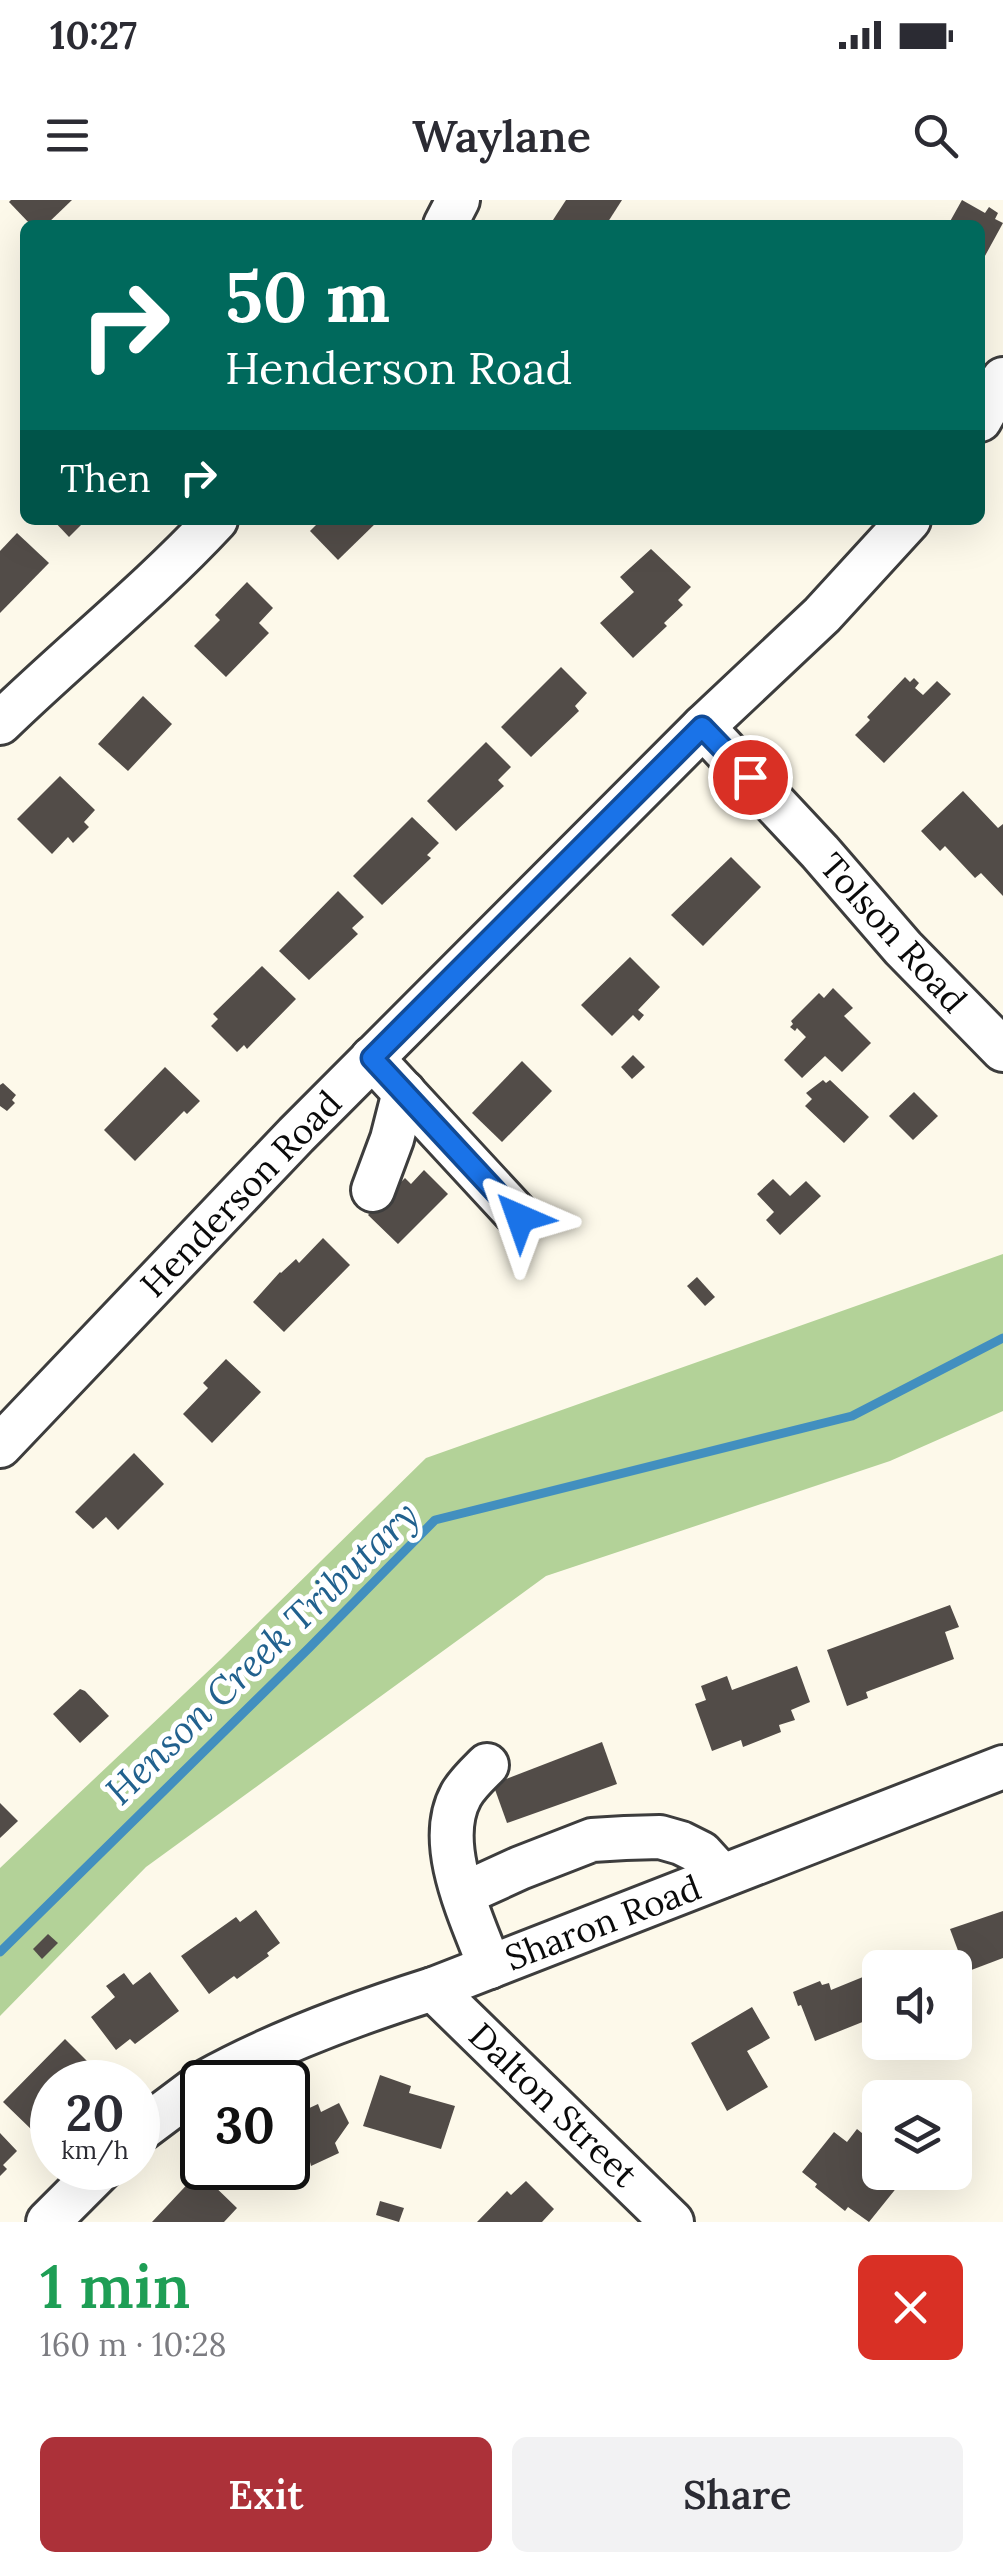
<!DOCTYPE html>
<html lang="en">
<head>
<meta charset="utf-8">
<style>
	:root { --surface:#fff; --page:#f2f2f3; --text:#2b2b33; --muted:#7c7c81; --accent:#ac3139 }
	body { margin:0; font-family:Lora,serif; background:var(--page); color:var(--text); height:100vh; display:flex; flex-direction:column; font-size:38px; white-space:nowrap }
	* { box-sizing:border-box; margin:0 }
	p { font-size:32px; color:var(--muted) }
	.icon { flex:none; width:55px; height:55px; fill:none; stroke:currentColor; stroke-width:2; stroke-linecap:round; stroke-linejoin:round }
	.map { position:relative; height:2022px; overflow:hidden }
	.details { display:flex; flex-direction:column; background:var(--surface); flex:1 }
	.details>* { flex:none }
	.hud { position:absolute; left:20px; top:20px; width:965px; height:305px; border-radius:15px; box-shadow:0 10px 40px #0002; background:#00695c; color:#fff; overflow:hidden }
	.buttons { position:absolute; left:862px; top:1750px; display:grid; gap:20px }
	.buttons a { display:grid; place-items:center; width:110px; height:110px; border-radius:15px; background:var(--surface); box-shadow:0 10px 40px #0002; font-size:50px }
	.speed { position:absolute; left:30px; top:1860px; display:flex; gap:20px; font-size:50px; font-weight:700; text-align:center }
	.speed>* { display:grid; place-content:center; width:130px; height:130px; border-radius:50%; background:var(--surface); box-shadow:0 10px 40px #0002; line-height:1 }
	.speed small { font-size:25px; font-weight:400 }
	.speed .limit { border:5px solid #111; border-radius:15px; background:#fff; color:#111 }
	.pin { position:absolute; display:grid; place-items:center; width:85px; height:85px; color:#fff; margin:-42px; border:5px solid #fff; border-radius:50%; box-shadow:0 2px 10px #0007 }
	.me { position:absolute; width:110px; margin:-55px; rotate:317deg; stroke-linejoin:round; filter:drop-shadow(0 0 8px #0008) }
	.turn { display:flex; align-items:center; gap:35px; height:210px; padding:0 40px; font-size:45px }
	.turn .icon { width:130px; height:130px; stroke-width:2.5 }
	.turn b { display:block; font-size:70px; line-height:85px }
	.then { display:flex; align-items:center; height:95px; padding:0 40px; background:#0003; gap:20px; font-size:38px }
	.round { display:grid; place-items:center; flex:none; width:105px; height:105px; border-radius:15px; background:var(--page) }
	.summary { display:flex; align-items:center; justify-content:space-between; height:170px; padding:0 40px }
	h1 { font-size:60px; font-weight:600; line-height:75px; color:#1e9e55 }
	.button { display:flex; gap:20px; margin-top:auto; padding:20px 40px }
	.button a { flex:1; height:115px; border-radius:15px; background:var(--accent); color:#fff; font-size:40px; font-weight:600; line-height:115px; text-align:center }
	.button a+a { background:var(--page); color:var(--text) }
	.status { display:flex; justify-content:space-between; align-items:center; height:70px; padding:0 50px; background:var(--surface); direction:ltr }
	.status svg { height:28px; fill:currentColor }
	header { display:flex; justify-content:space-between; align-items:center; height:130px; padding:0 40px; background:var(--surface); font-size:45px; font-weight:600 }
	.map>svg:first-child { display:block }
	.forest { fill:#b3d298 }
	.lines { fill:none; stroke-linecap:round; stroke-linejoin:round }
	.stream { stroke:#428fbf; stroke-width:9 }
	.building { fill:#524c48 }
	.minor-casing { stroke:#3d3d3d; stroke-width:48 }
	.minor { stroke:#fff; stroke-width:42 }
	.route-casing { stroke:#114b97; stroke-width:25 }
	.route { stroke:#1a73e8; stroke-width:18 }
	.labels { text-anchor:middle; stroke-width:10; stroke-linejoin:round; paint-order:stroke }
	.street-label { font-size:35px; fill:#0a0a0a; stroke:#fff }
	.water-label { font-size:38px; font-style:italic; fill:#21618e; stroke:#fff }
</style>
</head>
<body>
<div class="status"><b>10:27</b><svg viewBox="0 0 49 12"><path d="M0 12V9h3v3zM5 12V6h3v6zM10 12V3h3v9zM15 12V0h3v12zM26 1h20v11H26zM47 4h2v5h-2z"/></svg></div>
<header><svg class="icon" aria-label="menu" viewBox="0 0 24 24"><path d="M4 6h16M4 12h16M4 18h16"/></svg>Waylane<svg class="icon" aria-label="search" viewBox="0 0 24 24"><circle cx="10" cy="10" r="6"/><path d="M15 15l6 6"/></svg></header>
<div class="map">
<svg width="1003" height="2022" viewBox="0 0 1003 2022">
	<rect width="100%" height="100%" fill="#fdf9ea"/>
	<polygon class="forest" points="1003,1054 1003,1211 890,1261 546,1376 146,1667 0,1816 0,1668 221,1459 426,1258"/>
	<g class="lines">
		<polyline class="stream" points="0,1752 309,1448 435,1320 852,1216 1003,1138"/>
	</g>
	<g class="building">
		<polygon points="11,0 72,0 46,25 31,25 9,2"/>
		<polygon points="566,0 622,0 606,25 554,25 551,23"/>
		<polygon points="962,0 985,13 989,7 998,13 995,19 1003,23 980,65 980,25 948,25"/>
		<polygon points="53,320 86,320 69,337"/>
		<polygon points="321,320 379,320 338,360 310,331"/>
		<polygon points="17,333 49,363 0,413 0,351"/>
		<polygon points="651,349 691,387 678,400 683,405 664,423 667,426 633,458 600,423 634,392 620,377"/>
		<polygon points="247,382 273,408 259,423 269,433 226,477 194,446 220,420 215,415"/>
		<polygon points="561,467 587,493 575,506 579,511 531,557 501,527"/>
		<polygon points="905,477 910,482 914,478 919,483 915,488 923,495 937,481 951,494 884,563 855,535 870,520 867,517"/>
		<polygon points="143,496 172,524 128,571 98,544"/>
		<polygon points="486,542 511,567 498,580 504,586 456,631 427,601"/>
		<polygon points="60,576 95,610 84,622 89,627 73,643 68,637 52,654 17,619"/>
		<polygon points="963,591 998,628 1003,624 1003,696 981,673 975,678 945,646 940,651 921,631"/>
		<polygon points="412,617 439,643 427,655 431,658 382,705 353,676"/>
		<polygon points="731,657 761,687 703,746 671,715"/>
		<polygon points="338,691 364,717 352,728 358,734 309,780 279,751"/>
		<polygon points="630,757 660,787 638,810 644,815 639,821 633,815 612,836 581,805"/>
		<polygon points="262,766 296,799 247,849 244,845 237,852 211,826 218,819 213,814"/>
		<polygon points="833,788 853,808 844,816 871,843 842,872 825,856 802,878 784,860 806,837 797,828 795,831 790,827 793,824 791,821 819,793 824,798"/>
		<polygon points="633,855 645,867 632,879 621,867"/>
		<polygon points="522,861 552,891 502,942 472,913"/>
		<polygon points="165,867 200,901 187,914 184,911 135,961 104,930"/>
		<polygon points="823,880 826,883 830,880 869,917 844,943 805,906 812,899 806,893"/>
		<polygon points="3,883 16,895 12,900 15,903 7,911 0,906 0,885"/>
		<polygon points="914,892 938,916 913,940 889,916"/>
		<polygon points="424,970 448,994 398,1044 368,1015 405,978 411,984"/>
		<polygon points="773,979 790,996 806,981 821,996 780,1035 766,1020 774,1012 757,994"/>
		<polygon points="323,1038 350,1065 284,1132 253,1102 280,1072 281,1073 296,1059 299,1063"/>
		<polygon points="697,1077 715,1097 705,1106 687,1086"/>
		<polygon points="226,1159 261,1192 212,1243 183,1214 208,1188 203,1183"/>
		<polygon points="134,1253 164,1284 118,1330 106,1317 93,1329 75,1312"/>
		<polygon points="950,1405 959,1427 945,1432 954,1459 866,1492 868,1498 847,1506 827,1450"/>
		<polygon points="797,1466 810,1502 791,1510 795,1520 779,1525 781,1532 743,1547 741,1540 712,1551 695,1504 706,1500 701,1486 727,1476 732,1490"/>
		<polygon points="80,1489 85,1491 109,1516 80,1543 53,1514"/>
		<polygon points="602,1542 617,1584 507,1623 493,1584"/>
		<polygon points="0,1603 18,1621 0,1638"/>
		<polygon points="256,1710 280,1743 267,1753 269,1756 237,1779 234,1776 209,1794 181,1756 236,1717 240,1722"/>
		<polygon points="1003,1711 1003,1758 966,1772 950,1729"/>
		<polygon points="48,1734 58,1743 42,1759 33,1749"/>
		<polygon points="880,1770 880,1815 815,1841 801,1805 798,1806 793,1792 820,1781 822,1785 829,1783 831,1790"/>
		<polygon points="150,1772 179,1811 135,1844 130,1839 116,1850 91,1817 115,1797 106,1786 124,1773 133,1785"/>
		<polygon points="752,1807 770,1838 747,1851 768,1887 727,1911 691,1843"/>
		<polygon points="65,1839 99,1873 89,1882 52,1882 52,1912 33,1931 3,1902"/>
		<polygon points="380,1875 411,1886 409,1893 455,1906 441,1949 363,1926"/>
		<polygon points="339,1903 349,1923 335,1943 339,1953 311,1966 310,1962 268,1981 261,1968 288,1968 288,1925 293,1922 290,1917 318,1904 321,1912"/>
		<polygon points="857,1929 873,1942 870,1945 880,1953 880,1972 892,1972 888,1978 898,1986 869,2022 848,2007 845,2011 815,1987 817,1984 802,1972 834,1932 847,1942"/>
		<polygon points="0,1933 17,1951 3,1965 7,1969 0,1976"/>
		<polygon points="195,1976 201,1982 206,1978 237,2008 224,2022 152,2022"/>
		<polygon points="526,1981 554,2009 542,2022 477,2022 507,1991 511,1995"/>
		<polygon points="380,2001 404,2008 399,2022 376,2015"/>
	</g>
	<g class="lines">
		<g class="minor-casing">
			<g id="minor">
				<polyline points="445,25 458,0"/>
				<polyline points="980,220 1003,179"/>
				<path d="M0,523C71,454 149,392 216,320"/>
				<polyline points="703,527 820,652 903,748 1003,850"/>
				<polyline points="372,858 519,1017"/>
				<polyline points="373,990 392,939 404,892"/>
				<polyline points="0,1246 296,935 703,527 822,415 909,320"/>
				<path d="M487,1565C478,1574 467,1584 461,1595C434,1644 472,1719 490,1767"/>
				<polyline points="463,1694 520,1668 592,1640 625,1638 660,1637 681,1643 701,1653 722,1676"/>
				<polyline points="433,1789 672,2022"/>
				<path d="M205,1882C275,1843 357,1813 433,1789L1003,1567"/>
				<polyline points="138,1932 202,1884"/>
				<polyline points="48,2022 102,1968"/>
			</g>
		</g>
		<use href="#minor" class="minor"/>
	</g>
	<g class="lines">
		<g class="route-casing">
			<polyline id="route" points="520,1018 372,858 702,527 750,577"/>
		</g>
		<use href="#route" class="route"/>
	</g>
	<g class="labels">
		<g class="street-label">
			<text transform="translate(893 733) rotate(48)" y="12">Tolson Road</text>
			<text transform="translate(241 994) rotate(-46)" y="12">Henderson Road</text>
			<text transform="translate(603 1723) rotate(-21)" y="12">Sharon Road</text>
			<text transform="translate(553 1905) rotate(44)" y="12">Dalton Street</text>
		</g>
		<g class="water-label">
			<text transform="translate(262 1453) rotate(-44)" y="13">Henson Creek Tributary</text>
		</g>
	</g>
</svg>
<div class="buttons">
<a><svg class="icon" aria-label="sound" viewBox="0 0 24 24"><path d="M4 9h4l5-4v14l-5-4H4zM17 9q2 3 0 6"/></svg></a>
<a><svg class="icon" aria-label="layers" viewBox="0 0 24 24"><path d="M12 4l9 5-9 5-9-5zM3 14l9 5 9-5"/></svg></a>
</div>
<div class="speed"><div>20<small>km/h</small></div><div class="limit">30</div></div>
<div class="pin" style="left:750px;top:577px;background:#d93025"><svg class="icon" aria-label="arrive" viewBox="0 0 24 24"><path d="M6 21V4h12l-3 4 3 4H6"/></svg></div>
<svg class="me" style="left:520px;top:1018px" viewBox="-20 -20 40 40"><path d="M0-17L14 15 0 8-14 15z" fill="#1a73e8" stroke="#fff" stroke-width="4"/></svg>
<div class="hud">
<div class="turn"><svg class="icon" aria-label="right" viewBox="0 0 24 24"><path d="M7 20v-9h11M14 6l5 5-5 5"/></svg><div><b>50 m</b>Henderson Road</div></div>
<div class="then">Then<svg class="icon" aria-label="right" viewBox="0 0 24 24"><path d="M7 20v-9h11M14 6l5 5-5 5"/></svg></div>
</div>
</div>
<section class="details">
<div class="summary"><div><h1>1 min</h1><p>160 m · 10:28</p></div><a class="round" style="background:#d93025;color:#fff"><svg class="icon" aria-label="close" viewBox="0 0 24 24"><path d="M6 6l12 12M18 6L6 18"/></svg></a></div>
<div class="button"><a>Exit</a><a>Share</a></div>
</section>
</body>
</html>
